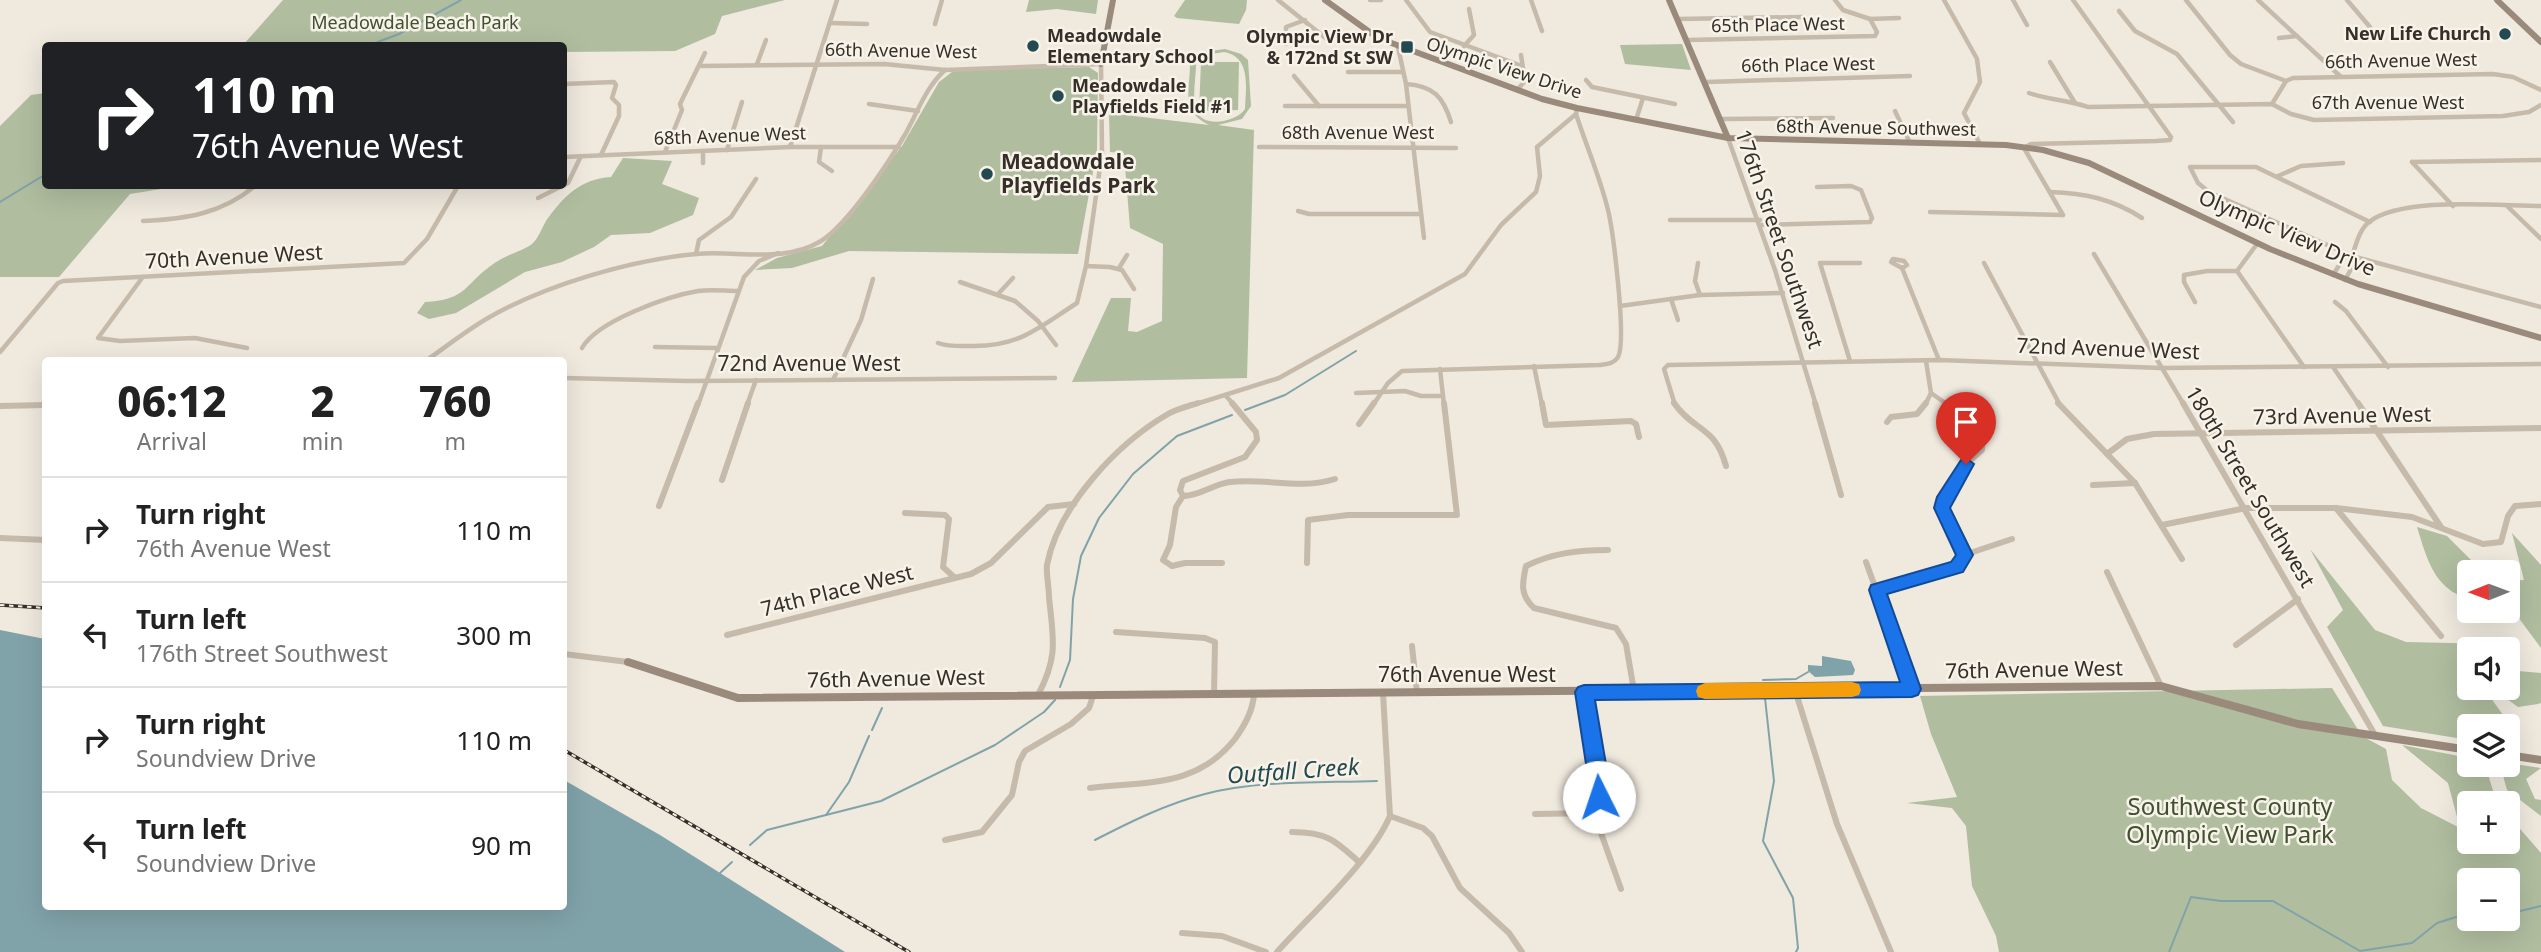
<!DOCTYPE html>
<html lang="en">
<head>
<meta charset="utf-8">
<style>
	:root { --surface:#fff; --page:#f6f6f6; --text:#222; --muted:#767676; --line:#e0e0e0 }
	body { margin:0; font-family:"Noto Sans",sans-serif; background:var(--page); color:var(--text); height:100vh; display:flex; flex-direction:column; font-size:26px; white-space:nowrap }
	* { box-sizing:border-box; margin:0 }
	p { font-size:23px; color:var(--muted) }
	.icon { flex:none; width:38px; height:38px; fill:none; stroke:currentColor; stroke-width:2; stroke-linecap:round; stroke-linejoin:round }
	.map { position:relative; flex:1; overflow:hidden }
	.side { position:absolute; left:42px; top:357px; width:525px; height:553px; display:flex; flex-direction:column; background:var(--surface); border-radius:7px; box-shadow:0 7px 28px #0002 }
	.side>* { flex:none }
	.hud { position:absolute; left:42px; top:42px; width:525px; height:147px; border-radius:7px; box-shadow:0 7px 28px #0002; background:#202124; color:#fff; overflow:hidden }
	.needle { width:46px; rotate:269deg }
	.fabs { position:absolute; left:2457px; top:560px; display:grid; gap:14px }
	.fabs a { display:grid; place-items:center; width:63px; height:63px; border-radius:7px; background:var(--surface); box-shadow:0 7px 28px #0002; font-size:35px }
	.pin { position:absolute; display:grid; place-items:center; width:60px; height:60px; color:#fff; margin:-72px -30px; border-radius:50% 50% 50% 0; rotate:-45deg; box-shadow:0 0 7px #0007 }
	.pin .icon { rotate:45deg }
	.me { position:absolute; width:77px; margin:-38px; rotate:356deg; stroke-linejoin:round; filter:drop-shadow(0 0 5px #0008) }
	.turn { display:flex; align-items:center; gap:24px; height:147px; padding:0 35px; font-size:32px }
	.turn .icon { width:91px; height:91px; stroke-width:2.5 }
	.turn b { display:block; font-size:49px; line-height:60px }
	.eta { display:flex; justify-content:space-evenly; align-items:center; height:119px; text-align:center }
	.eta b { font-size:42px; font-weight:800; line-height:49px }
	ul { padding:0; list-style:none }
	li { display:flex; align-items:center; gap:21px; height:105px; padding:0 35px; border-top:2px solid var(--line) }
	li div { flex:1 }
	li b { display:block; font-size:26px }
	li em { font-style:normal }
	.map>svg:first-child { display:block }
	.green { fill:#b0bd9f; fill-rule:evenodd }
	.water { fill:#80a3a9 }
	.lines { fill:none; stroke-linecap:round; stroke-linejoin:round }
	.stream { stroke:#80a3a9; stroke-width:2 }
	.street-far1 { stroke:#c6baab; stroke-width:4.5 }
	.street { stroke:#c6baab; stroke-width:6 }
	.secondary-far1 { stroke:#9a8a7c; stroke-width:6 }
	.secondary { stroke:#9a8a7c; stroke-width:8 }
	.rail-casing { stroke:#352e29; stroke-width:3.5 }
	.rail { stroke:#f7f3e9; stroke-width:2; stroke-dasharray:4.5; stroke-linecap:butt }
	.route { fill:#1a73e8; stroke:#114b97; stroke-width:2 }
	.slow { fill:#f59e0b }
	.poi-dot { fill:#234951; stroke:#f7f3e9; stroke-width:2.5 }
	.labels { text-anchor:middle; stroke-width:5; stroke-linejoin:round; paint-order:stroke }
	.far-park-label { font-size:18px; fill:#415030; stroke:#f7f3e9 }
	.far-street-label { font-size:18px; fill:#352e29; stroke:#f7f3e9 }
	.far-poi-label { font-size:18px; font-weight:bold; fill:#352e29; stroke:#f7f3e9; text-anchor:end }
	.poi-label { font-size:21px; font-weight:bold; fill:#352e29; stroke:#f7f3e9; text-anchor:start }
	.street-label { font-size:21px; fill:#352e29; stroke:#f7f3e9 }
	.water-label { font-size:23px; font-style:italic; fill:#234951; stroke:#f7f3e9 }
	.near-park-label { font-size:24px; fill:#415030; stroke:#f7f3e9 }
</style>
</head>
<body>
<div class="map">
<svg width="2541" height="952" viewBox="0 0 2541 952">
	<rect width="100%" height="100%" fill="#efe9de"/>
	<g class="green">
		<polygon points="283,0 785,0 722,16 715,34 675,51 564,52 564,46 243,45"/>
		<polygon points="1029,0 1098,0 1096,14 1057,9 1026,12"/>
		<polygon points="1185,0 1247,0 1246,10 1239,24 1177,18 1174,16"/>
		<polygon points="1682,44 1691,70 1625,64 1620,45"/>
		<path d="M1225,49L1241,54L1248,60L1251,106L1242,119L1218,125L1254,130L1247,378L1072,382L1111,298H1131L1128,331L1137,332L1162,321L1163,244L1130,228L1124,153L1110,152L1109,113L1209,125C1180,111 1190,92 1190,63L1203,52ZM1224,52C1251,57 1246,86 1245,109C1237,122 1202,129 1196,110C1192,97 1196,77 1196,64L1205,55Z"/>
		<polygon points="1201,62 1239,62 1238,110 1199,111"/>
		<polygon points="1089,67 1098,73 1097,150 1078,254 849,251 792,268 755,270 777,258 822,246 902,146 939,82 952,72 962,70"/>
		<polygon points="45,93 46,186 180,186 130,194 59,277 0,277 0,126 31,95"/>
		<path d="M623,158L672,161L662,184L699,198L693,215L650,233L611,235L594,247L562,262L525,272L456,313L429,319L417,313L425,302C470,300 465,281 498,261C508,254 523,251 532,244C538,239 542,228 546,221C563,197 580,179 611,177Z"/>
		<path d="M2417,527L2447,536L2483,572H2469V599C2434,589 2427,559 2417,527Z"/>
		<polygon points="2512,533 2541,565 2541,648 2515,613 2508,611 2508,581 2524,580"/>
		<polygon points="2310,549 2375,630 2406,642 2495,644 2499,649 2469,649 2469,688 2508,688 2508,659 2518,671 2541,673 2541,703 2538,704 2518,707 2500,694 2491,698 2503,715 2519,747 2508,745 2508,726 2469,726 2469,740 2383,726 2327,627 2343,610"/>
		<path d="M2332,688L2362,736L2386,749L2392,780L2421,808L2460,828L2448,783L2402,745L2469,758V765H2485L2497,803H2469V842H2508V815L2541,853V952H1999L1996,936L1972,886L1966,826L1952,808L1907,803L1957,797L1931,734L1920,696ZM2469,880H2508V919H2469Z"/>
		<polygon points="2508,763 2541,768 2526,779 2535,799 2541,800 2541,816 2507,790 2500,765"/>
	</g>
	<g class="water">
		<polygon points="0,630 45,639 46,906 564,906 564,780 660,835 845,952 0,952"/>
		<polygon points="1822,656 1851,661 1855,670 1853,675 1815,677 1808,671 1808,665 1822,666"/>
	</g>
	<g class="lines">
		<g class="stream">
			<polyline points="367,46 399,34 461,0"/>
			<polyline points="0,202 46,174"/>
			<polyline points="1245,410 1285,395 1356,351"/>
			<polyline points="1763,680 1796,679 1808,672"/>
			<polyline points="1060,687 1070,660 1073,599 1081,556 1099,518 1133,474 1177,436 1232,415"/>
			<polyline points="1765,698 1774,781 1763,841 1793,898 1798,948 1796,952"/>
			<polyline points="872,730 882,708"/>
			<polyline points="826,815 849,782 869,736"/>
			<path d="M1095,840C1130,822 1166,804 1205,794C1260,780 1320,783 1377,781"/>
			<polyline points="750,845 767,830 881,801 995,745 1044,712 1055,700"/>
			<polyline points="720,873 732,862"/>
			<polyline points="2508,911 2516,912 2541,906"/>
			<polyline points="2169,952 2191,897 2221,901 2273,901 2360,951 2412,943 2437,923 2469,913"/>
		</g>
		<g class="street-far1">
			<polyline points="1278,0 1328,40"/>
			<polyline points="1370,0 1381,0"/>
			<polyline points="1406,0 1430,32 1522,66"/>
			<polyline points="1531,0 1542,31"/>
			<polyline points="1944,0 1976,57"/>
			<polyline points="2013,0 2027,25"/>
			<polyline points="2186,0 2230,55 2241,64 2286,81"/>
			<polyline points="2258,0 2340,76"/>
			<polyline points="2347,0 2370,27 2369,33"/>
			<polyline points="2119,11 2135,31 2177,54 2233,122"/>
			<polyline points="1678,19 1802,17"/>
			<polyline points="1870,19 1899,18"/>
			<polyline points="830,23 867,24"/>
			<polyline points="935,24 942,0"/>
			<polyline points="2279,38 2297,36"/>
			<polyline points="1688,40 1875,36 1877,32 1870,19 1843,10 1835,0"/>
			<polyline points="1286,44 1286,27 1305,20"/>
			<polyline points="1464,46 1474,35 1469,9"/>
			<polyline points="1398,47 1406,84 1424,238"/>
			<polyline points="1977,59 1980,82 1964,113 1980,144"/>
			<polyline points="2050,62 2075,103"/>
			<polyline points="757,64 766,40"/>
			<path d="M701,66L884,64L945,70L1101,64L1102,153L1086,266L1077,303C1038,328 1019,347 971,346C960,346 949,347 938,343"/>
			<polyline points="1348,72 1403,72"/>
			<polyline points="1294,76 1319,106"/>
			<polyline points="1586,80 1592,87 1675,104"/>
			<polyline points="1706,82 1910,76"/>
			<polyline points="564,84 614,82 616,85 612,98 619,105 619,116 601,155"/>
			<path d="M1406,84C1433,86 1443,96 1451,122"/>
			<polyline points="1517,90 1525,81 1521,55"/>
			<path d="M2029,93C2049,100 2068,100 2088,107L2272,104L2291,114L2314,120L2503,116L2529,112L2541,105"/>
			<polyline points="869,104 918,111"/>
			<polyline points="2272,104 2286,81 2293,78 2493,74 2513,77 2541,90"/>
			<polyline points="1285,106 1408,106"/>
			<polyline points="1895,111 1910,143"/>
			<polyline points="1721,119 1833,118"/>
			<polyline points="1636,120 1643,98"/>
			<polyline points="1728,138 1775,270 1816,405"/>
			<polyline points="790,147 837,0"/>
			<polyline points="821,147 819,162 832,171"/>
			<polyline points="1259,147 1456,148"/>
			<polyline points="727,150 742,102"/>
			<polyline points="703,151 703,163"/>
			<polyline points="665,152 682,110 680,104 705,53"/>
			<polyline points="564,157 790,147 899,147"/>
			<polyline points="2412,162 2541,160"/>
			<polyline points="2412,162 2453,206"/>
			<polyline points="2278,176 2301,166 2343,163"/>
			<path d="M2050,192C2084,193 2113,199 2142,218"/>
			<polyline points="538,198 568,183 581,156"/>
			<polyline points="2508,207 2541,239"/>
			<polyline points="1298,211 1309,214 1420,214"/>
			<polyline points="1930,212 2063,215"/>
			<polyline points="2063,215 2024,148 2031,144 2156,141 2170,140 2171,137 2073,0"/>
			<polyline points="1670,220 1760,220"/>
			<path d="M143,221C185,219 222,214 255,186"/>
			<polyline points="2370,222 2256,167 2190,167 2198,183 2209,192 2352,256 2541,307"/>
			<polyline points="1762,225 1870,222 1872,218 1861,190 1851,186 1817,187"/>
			<polyline points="696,254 699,240 731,217 756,179"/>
			<polyline points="2094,254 2184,405"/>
			<polygon points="1893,259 1904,261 1907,265 1902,268 1891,262"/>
			<polyline points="1698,263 1695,281 1700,295"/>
			<polyline points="1984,263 2060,405"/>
			<polyline points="1086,266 1110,267 1122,270 1134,289"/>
			<polyline points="1119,268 1127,255"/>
			<polyline points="1902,268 1939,360"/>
			<polyline points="2237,271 2304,367"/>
			<polyline points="2333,275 2345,256 2349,256"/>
			<polyline points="142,278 98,338 120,341 195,338 247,348"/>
			<path d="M2345,280L2356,260L2352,256C2356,245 2359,230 2369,222C2403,196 2498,206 2541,206"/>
			<polyline points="960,282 1015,301 1038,321 1056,345"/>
			<polyline points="998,294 1013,278"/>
			<polyline points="1671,299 1678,320"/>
			<polyline points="2195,302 2184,282 2184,275 2207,271 2237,271 2257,244"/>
			<polyline points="2335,302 2346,311 2388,367"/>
			<polyline points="1620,306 1700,295 1783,293"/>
			<polyline points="655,347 717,348"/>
			<path d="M582,348C597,321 668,296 698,291C711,289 725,291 737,291"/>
			<polyline points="0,352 58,283 63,281 404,263 427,239 458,186"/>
			<path d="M427,360C447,346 467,330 488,318C545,285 631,260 696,254C736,250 784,264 821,241C849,223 889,162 906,133C918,111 926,87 945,70"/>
			<polyline points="1850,361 1820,263 1860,263"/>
			<polyline points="1926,361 1931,393 1948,405"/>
			<polyline points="1534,366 1542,405"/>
			<polyline points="2333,367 2359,405"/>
			<polyline points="1440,369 1444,405"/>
			<polyline points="564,378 688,381 1055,378"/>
			<polyline points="833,380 861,320 873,279"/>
			<polyline points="1356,393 1405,391 1421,396 1443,396"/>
			<polyline points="1226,396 1234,405"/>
			<polyline points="41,405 46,405"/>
			<polyline points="698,405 744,277 759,261 778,253"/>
			<polyline points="747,405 756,380"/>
			<polyline points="1193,405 1279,378 1465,274 1501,225 1536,192 1540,176 1537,147 1576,114 1577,108"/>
			<path d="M1373,405L1388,383L1402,371L1599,365C1606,364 1614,364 1618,357C1627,341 1613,228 1607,206C1599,175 1586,145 1576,114"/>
			<polyline points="1675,405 1664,369 1668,365 1939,360 2161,368 2541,364"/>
			<polyline points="1925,405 1931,393"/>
		</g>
		<g class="street">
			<polyline points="1542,403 1546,425 1631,421 1636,424 1639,437"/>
			<path d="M1674,403C1694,432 1715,425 1726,466"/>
			<polyline points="1815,403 1841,495"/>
			<polyline points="2058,403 2135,483 2182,559"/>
			<polyline points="2183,403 2375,735"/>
			<polyline points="2358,403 2441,527"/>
			<polyline points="0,406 46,405"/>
			<polyline points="1887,422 1891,417 1917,414 1926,403"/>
			<polyline points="1359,424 1374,403"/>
			<polyline points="2107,454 2127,439 2154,434 2541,428"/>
			<polyline points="722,480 748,403"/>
			<polyline points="2093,485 2135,483"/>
			<path d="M1183,496C1201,496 1213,484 1230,482C1266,478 1300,490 1335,479"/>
			<polyline points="659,506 698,403"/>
			<polyline points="2336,508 2441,636"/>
			<polyline points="905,513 945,515 949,519 943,567 954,577"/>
			<polyline points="2162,525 2246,508 2336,508 2412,517 2483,544 2501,542 2508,516 2515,506 2541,504"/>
			<polyline points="0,538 46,540"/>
			<path d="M1608,550C1579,550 1552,553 1526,566C1522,584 1520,595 1534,608L1616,628L1626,644L1634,691"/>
			<polyline points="1964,555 2012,539"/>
			<polyline points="1866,562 1912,689"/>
			<polyline points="1222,563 1185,563 1172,566 1163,560 1170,545 1176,507 1183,496 1180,490 1183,481 1245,457 1257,440 1256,432 1232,403"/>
			<polyline points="1307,563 1308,520 1348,515 1457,515 1444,403"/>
			<polyline points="2107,572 2161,686"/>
			<path d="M1877,590L1957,567L1964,555L1942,508L1943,501L1966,464L1982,450C1985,423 1965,417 1946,403"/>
			<polyline points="1116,632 1205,638 1215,642 1214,694"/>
			<polyline points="727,635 971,574 991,563 1048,507 1074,504"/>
			<polyline points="2236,645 2298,599"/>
			<polyline points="1412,646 1417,693"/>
			<polyline points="564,654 628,662"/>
			<polyline points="1795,690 1837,824 1891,952"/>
			<polyline points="1584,693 1600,781 1601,833 1621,889"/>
			<path d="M1038,695C1059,655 1053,639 1049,597C1049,587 1046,574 1047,565C1058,506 1118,443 1168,414C1177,409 1189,406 1198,403"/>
			<path d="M1090,788C1147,781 1196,788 1235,739C1245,725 1253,711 1254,694"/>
			<polyline points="1535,814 1599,813"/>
			<polyline points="1390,816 1423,828 1432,836 1460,888 1509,933 1522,952"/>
			<path d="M1292,832C1326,832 1335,840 1359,862"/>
			<polyline points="945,840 982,832 1012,795 1019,762 1025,751 1071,724 1089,708 1093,696"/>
			<polyline points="1182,933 1222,936 1266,952"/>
			<path d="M1277,952C1311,914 1370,862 1390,816L1383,693"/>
		</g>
		<g class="secondary-far1">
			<polyline points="1325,0 1378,38 1542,99 1577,108 1728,138 2006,145 2043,150 2089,163 2270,249 2358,284 2541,338"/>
			<polyline points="1669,0 1728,138"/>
			<polyline points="2497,0 2541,42"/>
			<polyline points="1101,64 1113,0"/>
		</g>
		<g class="secondary">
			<polyline points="628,662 738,698 2161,686 2298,724 2469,750"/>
			<polyline points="2508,755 2541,760"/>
		</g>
		<g class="rail-casing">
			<g id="rail">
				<polyline points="0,605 46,608"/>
				<polyline points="564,750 909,952"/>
			</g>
		</g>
		<use href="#rail" class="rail"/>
	</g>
	<polygon class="route" points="1966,458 1974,464 1950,508 1973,555 1963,572 1887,594 1921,689 1918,695 1912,697 1595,700 1609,782 1606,803 1599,806 1592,803 1575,692 1578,687 1584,685 1900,682 1869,590 1871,585 1951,562 1956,555 1934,508 1937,497 1961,460"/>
	<polygon class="slow" points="1852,682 1859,684 1861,690 1859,695 1852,697 1705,699 1698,697 1696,691 1698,686 1705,683"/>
	<g class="poi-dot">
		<circle cx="2505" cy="34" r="7"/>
		<circle cx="1033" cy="46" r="7"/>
		<rect x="1400" y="40" width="14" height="14" rx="3.5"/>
		<circle cx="1058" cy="96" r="7"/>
		<circle cx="987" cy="174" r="7"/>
	</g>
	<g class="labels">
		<g class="far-park-label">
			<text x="415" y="29">Meadowdale Beach Park</text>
		</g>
		<g class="far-street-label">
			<text transform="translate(1778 25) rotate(-1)" y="6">65th Place West</text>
			<text transform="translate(901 51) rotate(1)" y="6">66th Avenue West</text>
			<text transform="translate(2401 61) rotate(-1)" y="6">66th Avenue West</text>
			<text transform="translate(1808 65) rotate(-1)" y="6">66th Place West</text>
			<text transform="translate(1504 68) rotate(18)" y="6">Olympic View Drive</text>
			<text x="2388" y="109">67th Avenue West</text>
			<text transform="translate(1876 128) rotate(1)" y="6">68th Avenue Southwest</text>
			<text x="1358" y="139">68th Avenue West</text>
			<text transform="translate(730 136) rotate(-2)" y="6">68th Avenue West</text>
		</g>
		<g class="far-poi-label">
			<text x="2491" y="40">New Life Church</text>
			<text x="1047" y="42" text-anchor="start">Meadowdale<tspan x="1047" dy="21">Elementary School</tspan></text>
			<text x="1393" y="43">Olympic View Dr<tspan x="1393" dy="21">&amp; 172nd St SW</tspan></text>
			<text x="1072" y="92" text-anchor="start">Meadowdale<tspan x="1072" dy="21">Playfields Field #1</tspan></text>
		</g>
		<g class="poi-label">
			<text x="1001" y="169">Meadowdale<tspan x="1001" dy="24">Playfields Park</tspan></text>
		</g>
		<g class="street-label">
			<text transform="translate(2287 233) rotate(23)" y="7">Olympic View Drive</text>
			<text transform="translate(1779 239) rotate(71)" y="7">176th Street Southwest</text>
			<text transform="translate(234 257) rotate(-3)" y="7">70th Avenue West</text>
			<text transform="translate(2108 349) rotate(2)" y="7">72nd Avenue West</text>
			<text x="809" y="371">72nd Avenue West</text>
			<text transform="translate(2342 416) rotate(-1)" y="7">73rd Avenue West</text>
			<text transform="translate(2250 487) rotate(59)" y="7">180th Street Southwest</text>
			<text transform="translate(837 591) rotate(-14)" y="7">74th Place West</text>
			<text transform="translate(2034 670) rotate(-1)" y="7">76th Avenue West</text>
			<text x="1467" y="682">76th Avenue West</text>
			<text transform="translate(896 679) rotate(-1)" y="7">76th Avenue West</text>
		</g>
		<g class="water-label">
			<text transform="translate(1293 771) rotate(-4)" y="8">Outfall Creek</text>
		</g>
		<g class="near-park-label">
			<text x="2230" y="815">Southwest County<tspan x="2230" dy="28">Olympic View Park</tspan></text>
		</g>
	</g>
</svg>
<div class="fabs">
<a><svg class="needle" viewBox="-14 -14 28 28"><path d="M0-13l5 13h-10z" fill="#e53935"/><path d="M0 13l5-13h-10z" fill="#767676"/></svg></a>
<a><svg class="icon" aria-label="sound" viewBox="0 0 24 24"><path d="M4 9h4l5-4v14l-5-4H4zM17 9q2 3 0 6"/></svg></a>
<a><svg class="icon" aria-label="layers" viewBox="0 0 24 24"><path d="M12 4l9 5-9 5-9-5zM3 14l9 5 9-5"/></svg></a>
<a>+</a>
<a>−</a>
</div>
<div class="pin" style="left:1966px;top:464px;background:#d93025"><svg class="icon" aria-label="arrive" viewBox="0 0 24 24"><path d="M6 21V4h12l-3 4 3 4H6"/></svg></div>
<svg class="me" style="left:1599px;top:797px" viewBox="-20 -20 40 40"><circle r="19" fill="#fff"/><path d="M0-13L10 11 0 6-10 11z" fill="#1a73e8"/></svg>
<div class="hud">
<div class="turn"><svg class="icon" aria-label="right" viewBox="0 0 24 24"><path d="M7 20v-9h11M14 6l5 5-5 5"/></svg><div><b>110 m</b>76th Avenue West</div></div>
</div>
<section class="side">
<div class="eta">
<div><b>06:12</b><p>Arrival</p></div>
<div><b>2</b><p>min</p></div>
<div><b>760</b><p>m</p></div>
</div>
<ul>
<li><svg class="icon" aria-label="right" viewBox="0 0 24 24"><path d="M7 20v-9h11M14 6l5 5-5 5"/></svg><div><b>Turn right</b><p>76th Avenue West</p></div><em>110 m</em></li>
<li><svg class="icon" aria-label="left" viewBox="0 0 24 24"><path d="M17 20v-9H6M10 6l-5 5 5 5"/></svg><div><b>Turn left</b><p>176th Street Southwest</p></div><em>300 m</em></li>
<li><svg class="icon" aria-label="right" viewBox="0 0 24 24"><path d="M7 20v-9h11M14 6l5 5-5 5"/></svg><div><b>Turn right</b><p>Soundview Drive</p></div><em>110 m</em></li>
<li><svg class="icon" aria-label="left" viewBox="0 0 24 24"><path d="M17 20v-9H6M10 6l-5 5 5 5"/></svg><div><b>Turn left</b><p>Soundview Drive</p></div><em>90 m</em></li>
</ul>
</section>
</div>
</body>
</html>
